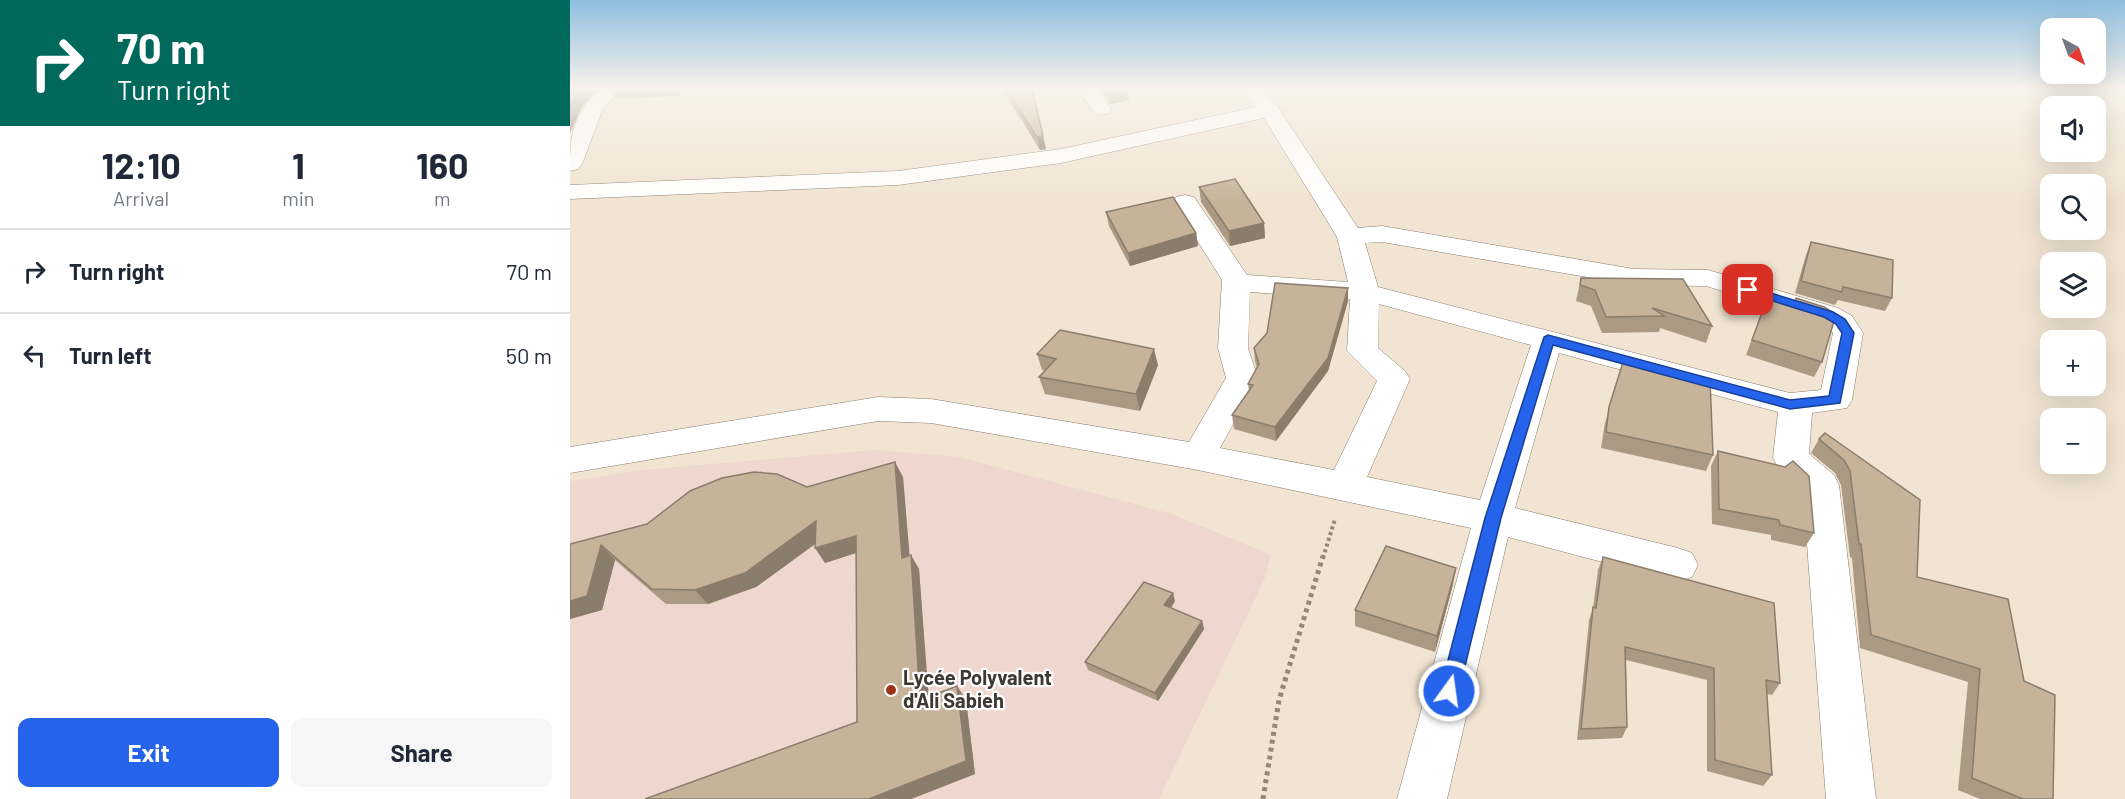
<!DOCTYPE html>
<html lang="en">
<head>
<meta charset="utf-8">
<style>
	:root { --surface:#fff; --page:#f6f6f7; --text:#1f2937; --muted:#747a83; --line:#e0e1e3; --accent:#2563eb }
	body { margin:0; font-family:Barlow,sans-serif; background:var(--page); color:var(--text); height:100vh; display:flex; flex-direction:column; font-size:22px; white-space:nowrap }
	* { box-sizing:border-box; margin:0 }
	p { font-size:20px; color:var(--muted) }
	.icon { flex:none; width:33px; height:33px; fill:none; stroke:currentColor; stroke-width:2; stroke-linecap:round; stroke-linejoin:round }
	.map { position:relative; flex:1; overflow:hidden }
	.drawer { display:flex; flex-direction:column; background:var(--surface); width:570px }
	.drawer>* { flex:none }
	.top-card { background:#00695c; color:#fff; overflow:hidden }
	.needle { width:39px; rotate:139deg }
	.buttons { position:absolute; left:1470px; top:18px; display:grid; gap:12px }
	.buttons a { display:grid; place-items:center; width:66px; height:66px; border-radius:12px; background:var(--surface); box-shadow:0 6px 24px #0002; font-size:30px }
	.pin { position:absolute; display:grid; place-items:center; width:51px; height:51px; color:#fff; margin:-26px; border-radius:12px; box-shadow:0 3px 9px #0006 }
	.me { position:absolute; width:66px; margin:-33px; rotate:14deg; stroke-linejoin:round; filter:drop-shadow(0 0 4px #0008) }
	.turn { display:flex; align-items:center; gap:21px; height:126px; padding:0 18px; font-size:27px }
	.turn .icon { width:78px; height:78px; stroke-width:2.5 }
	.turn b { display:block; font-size:42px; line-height:51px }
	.eta { display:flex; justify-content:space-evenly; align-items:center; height:102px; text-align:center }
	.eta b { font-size:36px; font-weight:700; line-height:42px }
	.primary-button { display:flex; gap:12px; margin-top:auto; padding:12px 18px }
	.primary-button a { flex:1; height:69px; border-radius:12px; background:var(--accent); color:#fff; font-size:24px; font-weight:700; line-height:69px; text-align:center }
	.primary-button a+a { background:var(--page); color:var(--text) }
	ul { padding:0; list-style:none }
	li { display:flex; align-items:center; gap:18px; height:84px; padding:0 18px; border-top:2px solid var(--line) }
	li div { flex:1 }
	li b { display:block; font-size:22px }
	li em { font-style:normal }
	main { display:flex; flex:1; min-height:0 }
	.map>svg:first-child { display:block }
	.education { fill:#efd6ce }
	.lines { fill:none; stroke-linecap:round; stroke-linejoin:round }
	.minor-casing { stroke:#877c6c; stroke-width:1 }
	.path-far1 { stroke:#91887c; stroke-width:4; stroke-dasharray:3 3; stroke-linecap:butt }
	.path { stroke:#91887c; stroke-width:5; stroke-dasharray:4 4; stroke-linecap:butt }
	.minor { fill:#fff; fill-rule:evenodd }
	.wall { fill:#aa9a84 }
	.shaded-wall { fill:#8b7d6c }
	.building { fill:#c6b39a; stroke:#8b7d6c; stroke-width:1.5 }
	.route { fill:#2563eb; stroke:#184099; stroke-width:1.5 }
	.poi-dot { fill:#9c3418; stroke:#fff; stroke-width:2 }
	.labels { text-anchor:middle; stroke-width:4.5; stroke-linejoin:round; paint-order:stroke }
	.near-poi-label { font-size:20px; font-weight:bold; fill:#3d3831; stroke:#fff; text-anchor:start }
</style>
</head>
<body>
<main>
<section class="drawer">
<div class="top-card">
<div class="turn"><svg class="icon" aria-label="right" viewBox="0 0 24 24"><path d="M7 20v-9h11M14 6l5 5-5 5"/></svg><div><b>70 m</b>Turn right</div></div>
</div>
<div class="eta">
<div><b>12:10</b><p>Arrival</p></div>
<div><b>1</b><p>min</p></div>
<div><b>160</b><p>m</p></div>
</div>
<ul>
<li><svg class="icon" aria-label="right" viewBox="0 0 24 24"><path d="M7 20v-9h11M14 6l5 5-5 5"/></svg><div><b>Turn right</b></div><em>70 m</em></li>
<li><svg class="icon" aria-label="left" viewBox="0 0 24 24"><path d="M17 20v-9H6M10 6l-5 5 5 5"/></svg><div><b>Turn left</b></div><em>50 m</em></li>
</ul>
<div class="primary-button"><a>Exit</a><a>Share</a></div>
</section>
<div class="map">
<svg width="1555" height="799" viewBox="0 0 1555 799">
	<rect width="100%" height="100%" fill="#f1e4d2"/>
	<polygon class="education" points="305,450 389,457 602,514 701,555 694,580 589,799 0,799 0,481 73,470"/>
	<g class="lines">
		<g class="minor-casing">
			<g id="minor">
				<path d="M30,89H52L33,109L12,164L8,169L0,171C0,134 2,117 30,89Z"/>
				<polygon points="508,89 528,89 541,109 538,113 531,115 524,113"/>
				<path d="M670,89H692L707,106L788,228L812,226L1064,269L1138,270L1268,308L1282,316L1293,333L1282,400L1277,408L1242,413L1239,454L1264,475L1269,485L1306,799H1256L1233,490L1208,467L1203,458L1208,412L989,353L945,508L1108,548L1122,553L1128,565L1122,577L1108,582L938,537L877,799H827L901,528L628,470L361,423L308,421L0,473V447L308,397L361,399L619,442L656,378L648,348L652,280L603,202L606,197L615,195L624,197L677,275L778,282L767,237L694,118L491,163L328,185L0,199V185L328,171L491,149L686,107ZM812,242L1064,285L1136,286L1248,320L1260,328L1263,333L1251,390L1220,393L808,287L795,243ZM680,292L780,299L777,351L807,381L764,470L650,448L688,378L678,348ZM809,304L961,345L910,500L797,477L840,379L835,371L808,348Z"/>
			</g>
		</g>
		<polyline class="path-far1" points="753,558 765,519"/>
		<polyline class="path" points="693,799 709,700 753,556"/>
		<use href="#minor" class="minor"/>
	</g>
	<g class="wall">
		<polygon points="40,89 114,89 108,96 46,99"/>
		<polygon points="432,89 462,89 476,149 470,150"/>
		<polygon points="531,89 557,89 559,100 540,104"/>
		<polygon points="629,187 694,223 695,238 660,246 631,202"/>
		<polygon points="536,212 626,233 628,246 560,266 539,226"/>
		<polygon points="1241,242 1322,298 1315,311 1268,300 1265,305 1225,293 1236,255"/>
		<polygon points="1011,278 1142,326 1136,343 1090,328 1089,332 1032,333 1021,306 1006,301"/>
		<polygon points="1198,296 1224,304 1226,298 1252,362 1244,377 1176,355"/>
		<polygon points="778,301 758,371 706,441 664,429 662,415 679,391 678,384 687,367 685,362 684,348"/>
		<polygon points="467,354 588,365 570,411 475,394 469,377 475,371 472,370"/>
		<polygon points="1054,359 1143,455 1136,471 1031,448 1035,423"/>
		<polygon points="1249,439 1350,500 1347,577 1454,681 1483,799 1410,799 1388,790 1398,682 1290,648 1282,558 1280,557 1271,485 1265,473 1241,453"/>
		<polygon points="1148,451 1244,533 1235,547 1201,540 1201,535 1142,524 1141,466"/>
		<polygon points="333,477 339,555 349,569 358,697 387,686 396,700 405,774 341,799 75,799 287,722 286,553 255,563 245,544 186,587 138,604 96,604 45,560 32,610 0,619 0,544 77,524 237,487"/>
		<polygon points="1033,557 1210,683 1202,695 1197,694 1202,775 1193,786 1137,771 1137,680 1056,660 1057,727 1052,738 1007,740 1019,620 1023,608 1028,570"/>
		<polygon points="883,584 865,652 785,626 785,610"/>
		<polygon points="605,601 601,608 632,621 634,629 588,701 518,670 515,662"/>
	</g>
	<g class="shaded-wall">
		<polygon points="12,89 28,89 12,107 0,133 0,108 5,97"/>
		<polygon points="104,89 114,89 108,96"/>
		<polygon points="462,89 476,149 470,150 467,137"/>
		<polygon points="546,89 557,89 559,100 540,104 538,91"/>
		<polygon points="694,223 695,238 660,246 659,231"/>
		<polygon points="626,233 628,246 560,266 558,253"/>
		<polygon points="778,288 778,301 758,371 706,441 705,427"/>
		<polygon points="584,349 588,365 570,411 566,394"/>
		<polygon points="325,462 333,477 341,572 332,558"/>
		<polygon points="246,521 256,536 186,587 138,604 125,590"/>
		<polygon points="286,536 295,550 255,563 245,548"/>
		<polygon points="31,545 45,560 32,610 0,619 0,601"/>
		<polygon points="341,555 349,569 360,713 350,700"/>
		<polygon points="886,568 883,584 865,652 867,636"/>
		<polygon points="603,593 605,601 597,614 594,605"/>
		<polygon points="632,621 634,629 588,701 585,693"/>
		<polygon points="387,686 396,700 405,774 341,799 299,799"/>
	</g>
	<g class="building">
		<polygon points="0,89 12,89 5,97 0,108"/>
		<polygon points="436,89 462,89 473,136 467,137"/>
		<polygon points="665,179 694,223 659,231 629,187"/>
		<polygon points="603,197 626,233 558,253 536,212"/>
		<polygon points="1241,242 1323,260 1322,298 1273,287 1272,292 1231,281"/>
		<polygon points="1011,278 1113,279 1142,326 1082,308 1094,316 1036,317 1025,290 1010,285"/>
		<polygon points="705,283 778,288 758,358 705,427 662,415 683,385 678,384 689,364 684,348 697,333"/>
		<polygon points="1198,296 1225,304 1226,298 1254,307 1266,314 1252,362 1182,340"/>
		<polygon points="490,330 584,349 566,394 469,377 486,359 467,354"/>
		<polygon points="1054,359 1140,379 1143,455 1036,432 1039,407"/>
		<polygon points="1255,433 1350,500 1347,577 1438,599 1454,681 1485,695 1483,799 1453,799 1402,778 1410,669 1301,635 1291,544 1289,544 1280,471 1274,460 1249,439"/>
		<polygon points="1148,451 1215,467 1223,461 1239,476 1244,533 1210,525 1209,520 1149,509"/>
		<polygon points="325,462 332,558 341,555 350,700 387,686 396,761 299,799 75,799 287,722 286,536 245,548 246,521 175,573 125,590 82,589 31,545 17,596 0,601 0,544 77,524 120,491 152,478 184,472 207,474 237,487"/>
		<polygon points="816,546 886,568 867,636 785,610"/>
		<polygon points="1033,557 1204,603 1210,683 1196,680 1202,775 1145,760 1144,668 1055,647 1057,727 1011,729 1023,607 1026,608"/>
		<polygon points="574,582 603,593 594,605 632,621 585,693 515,662"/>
	</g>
	<linearGradient id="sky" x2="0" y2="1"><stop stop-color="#8dbee0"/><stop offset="0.44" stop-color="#f9f3eb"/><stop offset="1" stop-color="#f9f3eb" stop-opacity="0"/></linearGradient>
	<rect width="1555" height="201" fill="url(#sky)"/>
	<polygon class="route" points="1178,286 1263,312 1275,319 1284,333 1270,403 1220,409 983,345 931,518 889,691 886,697 879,700 873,697 870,691 915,518 974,337 978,335 1220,400 1259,396 1272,333 1266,324 1254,317 1174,292 1172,290"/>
	<circle class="poi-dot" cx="321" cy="690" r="6"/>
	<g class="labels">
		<g class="near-poi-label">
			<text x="333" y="685">Lycée Polyvalent<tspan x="333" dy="23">d'Ali Sabieh</tspan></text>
		</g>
	</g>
</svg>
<div class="buttons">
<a><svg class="needle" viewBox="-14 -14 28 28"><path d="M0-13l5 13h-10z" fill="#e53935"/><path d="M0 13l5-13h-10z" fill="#747a83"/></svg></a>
<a><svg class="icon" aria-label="sound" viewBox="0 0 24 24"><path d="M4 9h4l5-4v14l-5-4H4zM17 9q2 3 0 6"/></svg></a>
<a><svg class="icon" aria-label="search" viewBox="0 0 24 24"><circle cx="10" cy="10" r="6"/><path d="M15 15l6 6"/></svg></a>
<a><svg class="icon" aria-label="layers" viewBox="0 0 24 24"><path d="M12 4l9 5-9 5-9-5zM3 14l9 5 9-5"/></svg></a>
<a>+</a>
<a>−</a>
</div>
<div class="pin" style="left:1178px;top:290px;background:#d93025"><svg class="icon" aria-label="arrive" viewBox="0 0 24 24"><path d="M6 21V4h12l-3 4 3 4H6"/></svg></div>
<svg class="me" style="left:879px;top:691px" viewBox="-20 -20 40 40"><circle r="17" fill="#2563eb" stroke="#fff" stroke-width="3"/><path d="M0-11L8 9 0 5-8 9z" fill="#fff"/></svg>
</div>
</main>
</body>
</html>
